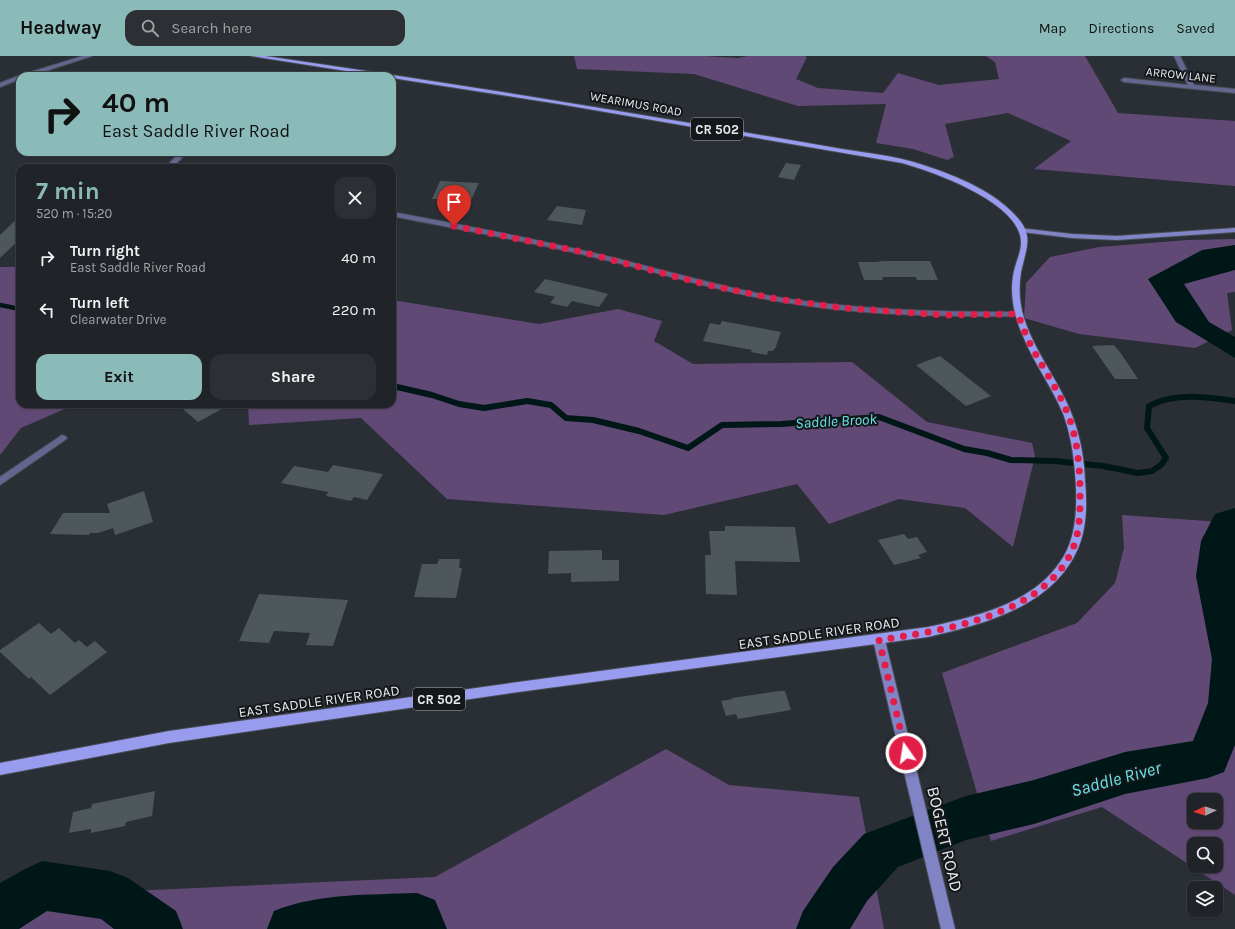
<!DOCTYPE html>
<html lang="en">
<head>
<meta charset="utf-8">
<style>
	:root { --surface:#202328; --page:#2d2f34; --text:#f1f3f6; --muted:#a2a4a8; --line:#3d4045; --accent:#8bbbb9 }
	body { margin:0; font-family:Karla,sans-serif; background:var(--page); color:var(--text); height:100vh; display:flex; flex-direction:column; font-size:15px; white-space:nowrap }
	* { box-sizing:border-box; margin:0 }
	p { font-size:13px; color:var(--muted) }
	.icon { flex:none; width:22px; height:22px; fill:none; stroke:currentColor; stroke-width:2; stroke-linecap:round; stroke-linejoin:round }
	.map { position:relative; flex:1; overflow:hidden }
	.details { position:absolute; left:16px; top:108px; width:380px; height:244px; display:flex; flex-direction:column; background:var(--surface); border-radius:12px; box-shadow:0 1px 3px #0004,0 0 0 1px var(--line) }
	.details>* { flex:none }
	.top-card { position:absolute; left:16px; top:16px; width:380px; height:84px; border-radius:12px; box-shadow:0 1px 3px #0004,0 0 0 1px var(--line); background:#8bbbb9; color:#111; overflow:hidden }
	.needle { width:26px; rotate:266deg }
	.controls { position:absolute; left:1187px; top:737px; display:grid; gap:8px }
	.controls a { display:grid; place-items:center; width:36px; height:36px; border-radius:8px; background:var(--surface); box-shadow:0 1px 3px #0004,0 0 0 1px var(--line); font-size:20px }
	.pin { position:absolute; display:grid; place-items:center; width:34px; height:34px; color:#fff; margin:-41px -17px; border-radius:50% 50% 50% 0; rotate:-45deg; box-shadow:0 0 4px #0007 }
	.pin .icon { rotate:45deg }
	.me { position:absolute; width:44px; margin:-22px; rotate:347deg; stroke-linejoin:round; filter:drop-shadow(0 0 3px #0008) }
	.turn { display:flex; align-items:center; gap:14px; height:84px; padding:0 20px; font-size:18px }
	.turn .icon { width:52px; height:52px; stroke-width:2.5 }
	.turn b { display:block; font-size:28px; line-height:34px }
	.round { display:grid; place-items:center; flex:none; width:42px; height:42px; border-radius:12px; background:var(--page) }
	.summary { display:flex; align-items:center; justify-content:space-between; height:68px; padding:0 20px }
	h1 { font-size:24px; font-weight:700; line-height:30px; color:var(--accent) }
	.action { display:flex; gap:8px; margin-top:auto; padding:8px 20px }
	.action a { flex:1; height:46px; border-radius:12px; background:var(--accent); color:#111; font-size:16px; font-weight:700; line-height:46px; text-align:center }
	.action a+a { background:var(--page); color:var(--text) }
	ul { padding:0; list-style:none }
	li { display:flex; align-items:center; gap:12px; height:52px; padding:0 20px }
	li div { flex:1 }
	li b { display:block; font-size:15px }
	li em { font-style:normal }
	header { display:flex; align-items:center; gap:24px; box-sizing:border-box; height:56px; padding:0 20px; background:var(--accent); color:#111 }
	header strong { font-size:19px }
	nav { display:flex; gap:22px; margin-inline-start:auto; font-size:14px }
	.search { width:280px; height:36px; background:var(--page); display:flex; align-items:center; gap:10px; box-sizing:border-box; padding:0 14px; border-radius:12px; color:var(--muted); font-size:15px }
	.map>svg:first-child { display:block }
	.green { fill:#614976; fill-rule:evenodd }
	.water { fill:#001718 }
	.lines { fill:none; stroke-linecap:round; stroke-linejoin:round }
	.stream-far1 { stroke:#001718; stroke-width:4.5 }
	.stream { stroke:#001718; stroke-width:6 }
	.river { fill:#001718; fill-rule:evenodd }
	.building { fill:#4e575b }
	.street-casing { stroke:#484d54; stroke-width:2 }
	.secondary-casing { stroke:#484d54; stroke-width:2 }
	.primary-casing { stroke:#484d54; stroke-width:2 }
	.street { fill:#63668f; fill-rule:evenodd }
	.secondary { fill:#8084c5; fill-rule:evenodd }
	.primary { fill:#979cef; fill-rule:evenodd }
	.route { stroke:#e11d48; stroke-width:7; stroke-dasharray:0 12.6 }
	.labels { text-anchor:middle; stroke-width:4; stroke-linejoin:round; paint-order:stroke }
	.far-street-label { font-size:12px; fill:#e7ebef; stroke:#15171a }
	.shield { fill:#15171a; stroke:#a8abaf; stroke-width:1 }
	.shield-label { font-size:13px; font-weight:bold; fill:#e7ebef }
	.street-label { font-size:14px; fill:#e7ebef; stroke:#15171a }
	.water-label { font-size:15px; font-style:italic; fill:#65e4e8; stroke:#15171a }
	.near-street-label { font-size:17px; fill:#e7ebef; stroke:#15171a }
	.near-water-label { font-size:18px; font-style:italic; fill:#65e4e8; stroke:#15171a }
</style>
</head>
<body>
<header>
<strong>Headway</strong>
<div class="search"><svg class="icon" aria-label="search" viewBox="0 0 24 24"><circle cx="10" cy="10" r="6"/><path d="M15 15l6 6"/></svg>Search here</div>
<nav><a>Map</a><a>Directions</a><a>Saved</a></nav>
</header>
<div class="map">
<svg width="1235" height="873" viewBox="0 0 1235 873">
	<rect width="100%" height="100%" fill="#2a2f36"/>
	<g class="green">
		<polygon points="574,0 704,0 738,2 748,0 804,0 807,1 796,23 818,32 883,37 898,17 939,29 999,23 995,6 986,0 1085,0 1118,57 1235,65 1235,130 1034,113 1071,85 1008,57 945,68 954,101 947,104 913,93 876,87 886,48 798,50 694,18 577,13"/>
		<polygon points="1235,183 1235,236 1227,237 1232,274 1195,292 1079,278 1024,262 1026,227 1050,201 1099,191 1188,184"/>
		<polygon points="0,211 20,211 20,348 76,348 21,372 0,399"/>
		<polygon points="392,244 539,268 618,253 662,265 654,285 693,308 852,306 927,366 1032,387 1035,400 1013,491 965,452 899,443 829,468 797,428 664,459 447,443 361,362 249,369 248,348 392,348"/>
		<path d="M1122,459L1235,467V839L1102,751L991,785L942,617L1077,567L1115,527L1124,492ZM1194,744H1216V766H1194ZM1194,788H1216V810H1194Z"/>
		<polygon points="666,693 729,729 859,741 884,873 0,873 0,841 435,821"/>
	</g>
	<polygon class="water" points="1235,189 1235,214 1184,228 1209,266 1235,281 1235,302 1176,266 1148,223 1202,194"/>
	<g class="lines">
		<g class="stream-far1">
			<polyline points="0,249 20,253"/>
			<polyline points="392,330 401,332"/>
		</g>
		<path class="stream" d="M397,331L432,339L459,348L484,352L527,345L551,349L566,362L593,364L639,375L688,392L722,369L781,368L879,361L964,393L987,397L1011,404L1055,405L1103,410L1138,417L1152,415L1161,409L1166,402L1147,372L1149,350C1175,336 1207,341 1235,345"/>
		<g class="river">
			<polygon points="1235,452 1235,689 1224,716 1208,722 1125,738 1034,768 966,784 898,811 867,845 850,873 796,873 803,855 833,811 864,778 966,740 1034,724 1125,696 1193,685 1208,647 1212,603 1196,520 1201,485 1215,458"/>
			<polygon points="42,805 110,815 128,822 176,855 183,873 114,873 101,863 47,855 19,873 0,873 0,827 25,813"/>
			<path d="M417,837L435,844L447,873H267L274,855C318,837 370,839 417,837Z"/>
		</g>
	</g>
	<g class="building">
		<polygon points="786,107 801,109 794,124 778,121"/>
		<polygon points="440,125 479,127 471,144 432,143"/>
		<polygon points="557,150 586,154 582,169 547,164"/>
		<polygon points="20,160 20,183 0,202 0,179"/>
		<polygon points="883,205 930,205 938,224 917,224 916,221 882,221 883,224 864,224 858,206 876,206"/>
		<polygon points="545,223 593,234 608,238 599,251 572,245 567,251 550,247 555,241 534,236"/>
		<polygon points="722,265 781,276 775,293 774,293 773,295 768,295 767,299 751,296 752,294 703,285 710,267 720,269"/>
		<polygon points="1114,289 1120,296 1138,323 1115,323 1092,290"/>
		<polygon points="940,300 991,340 966,350 916,309"/>
		<polygon points="177,348 231,348 198,366"/>
		<polygon points="333,409 383,418 367,444 354,441 351,445 326,440 328,436 281,427 294,410 328,416"/>
		<polygon points="144,435 153,466 115,479 113,472 98,477 90,477 89,479 50,478 63,457 110,457 107,448"/>
		<polygon points="725,470 795,471 800,506 735,505 737,539 706,538 705,499 711,499 709,475 725,475"/>
		<polygon points="904,478 908,483 917,481 927,496 918,499 921,502 894,509 878,484"/>
		<polygon points="602,494 602,504 619,504 619,525 571,526 571,517 548,518 549,495"/>
		<polygon points="439,503 460,503 459,512 462,512 456,542 414,541 422,508 437,508"/>
		<polygon points="259,538 348,544 333,590 306,589 310,577 274,575 269,587 239,585"/>
		<polygon points="39,567 51,578 59,572 75,587 79,584 87,591 95,585 107,596 50,639 31,621 29,623 0,596 0,594"/>
		<polygon points="779,635 785,635 791,654 738,663 736,658 726,660 721,645 732,643 732,642"/>
		<polygon points="155,735 152,760 126,766 125,770 91,777 91,773 69,777 73,756 91,752 92,748"/>
	</g>
	<g class="lines">
		<g class="street-casing">
			<g id="street">
				<polygon points="83,0 92,0 30,20 20,20 20,23 0,31 0,27 18,20"/>
				<polygon points="1174,0 1180,0 1194,29 1235,33 1235,37 1124,26 1121,24 1124,22 1188,29"/>
				<polygon points="180,96 187,96 172,112 165,112"/>
				<path d="M392,156C462,169 532,182 602,199C660,213 717,230 776,241C856,254 937,256 1018,256L1022,258L1018,260C937,261 856,259 776,245C717,235 660,217 602,203C532,186 462,174 392,160Z"/>
				<polygon points="62,379 65,380 67,382 65,384 0,429 0,421"/>
			</g>
		</g>
		<g class="secondary-casing">
			<g id="secondary">
				<polygon points="1019,172 1072,178 1117,180 1235,172 1235,176 1117,184 1072,182 1022,176 1018,174"/>
				<polygon points="879,579 883,581 885,584 955,873 941,873 873,584 875,581"/>
			</g>
		</g>
		<g class="primary-casing">
			<path id="primary" d="M251,0H265C417,22 568,46 719,72C760,79 801,86 842,93C868,97 895,100 920,108C951,118 988,132 1012,156C1035,178 1027,189 1021,216C1019,229 1019,242 1022,255C1030,287 1051,314 1065,343C1078,369 1084,396 1085,425C1087,446 1087,470 1079,490C1055,550 985,568 928,581L511,637L169,687L0,719V707L169,675L511,627L928,571C974,561 1032,548 1060,506C1075,486 1077,457 1076,432C1075,408 1072,383 1064,360C1053,332 1034,308 1023,280C1014,260 1009,237 1014,215C1016,206 1021,196 1021,187C1022,147 934,116 902,107L559,48L392,22V20H378Z"/>
		</g>
		<use href="#street" class="street"/>
		<use href="#secondary" class="secondary"/>
		<use href="#primary" class="primary"/>
	</g>
	<g class="lines">
		<path class="route" d="M454,170L578,195L708,229L777,243L844,252L942,259L1018,258C1023,272 1028,285 1035,297C1047,319 1062,340 1070,364C1078,388 1080,413 1080,438C1080,456 1080,475 1073,492C1046,559 942,575 879,584L906,697"/>
	</g>
	<g class="labels">
		<g class="far-street-label">
			<text transform="translate(1181 19) rotate(6)" y="4">ARROW LANE</text>
			<text transform="translate(636 48) rotate(10)" y="4">WEARIMUS ROAD</text>
		</g>
		<g class="shield">
			<rect x="691" y="62" width="52" height="22" rx="3"/>
			<rect x="413" y="632" width="52" height="22" rx="3"/>
		</g>
		<g class="shield-label">
			<text x="717" y="78">CR 502</text>
			<text x="439" y="648">CR 502</text>
		</g>
		<g class="street-label">
			<text transform="translate(819 577) rotate(-8)" y="5">EAST SADDLE RIVER ROAD</text>
			<text transform="translate(319 645) rotate(-8)" y="5">EAST SADDLE RIVER ROAD</text>
		</g>
		<g class="water-label">
			<text transform="translate(836 365) rotate(-3)" y="5">Saddle Brook</text>
		</g>
		<g class="near-street-label">
			<text transform="translate(945 783) rotate(77)" y="6">BOGERT ROAD</text>
		</g>
		<g class="near-water-label">
			<text transform="translate(1116 723) rotate(-15)" y="6">Saddle River</text>
		</g>
	</g>
</svg>
<div class="controls">
<a><svg class="needle" viewBox="-14 -14 28 28"><path d="M0-13l5 13h-10z" fill="#e53935"/><path d="M0 13l5-13h-10z" fill="#a2a4a8"/></svg></a>
<a><svg class="icon" aria-label="search" viewBox="0 0 24 24"><circle cx="10" cy="10" r="6"/><path d="M15 15l6 6"/></svg></a>
<a><svg class="icon" aria-label="layers" viewBox="0 0 24 24"><path d="M12 4l9 5-9 5-9-5zM3 14l9 5 9-5"/></svg></a>
</div>
<div class="pin" style="left:454px;top:170px;background:#d93025"><svg class="icon" aria-label="arrive" viewBox="0 0 24 24"><path d="M6 21V4h12l-3 4 3 4H6"/></svg></div>
<svg class="me" style="left:906px;top:697px" viewBox="-20 -20 40 40"><circle r="17" fill="#e11d48" stroke="#fff" stroke-width="3"/><path d="M0-11L8 9 0 5-8 9z" fill="#fff"/></svg>
<div class="top-card">
<div class="turn"><svg class="icon" aria-label="right" viewBox="0 0 24 24"><path d="M7 20v-9h11M14 6l5 5-5 5"/></svg><div><b>40 m</b>East Saddle River Road</div></div>
</div>
<section class="details">
<div class="summary"><div><h1>7 min</h1><p>520 m · 15:20</p></div><a class="round"><svg class="icon" aria-label="close" viewBox="0 0 24 24"><path d="M6 6l12 12M18 6L6 18"/></svg></a></div>
<ul>
<li><svg class="icon" aria-label="right" viewBox="0 0 24 24"><path d="M7 20v-9h11M14 6l5 5-5 5"/></svg><div><b>Turn right</b><p>East Saddle River Road</p></div><em>40 m</em></li>
<li><svg class="icon" aria-label="left" viewBox="0 0 24 24"><path d="M17 20v-9H6M10 6l-5 5 5 5"/></svg><div><b>Turn left</b><p>Clearwater Drive</p></div><em>220 m</em></li>
</ul>
<div class="action"><a>Exit</a><a>Share</a></div>
</section>
</div>
</body>
</html>
